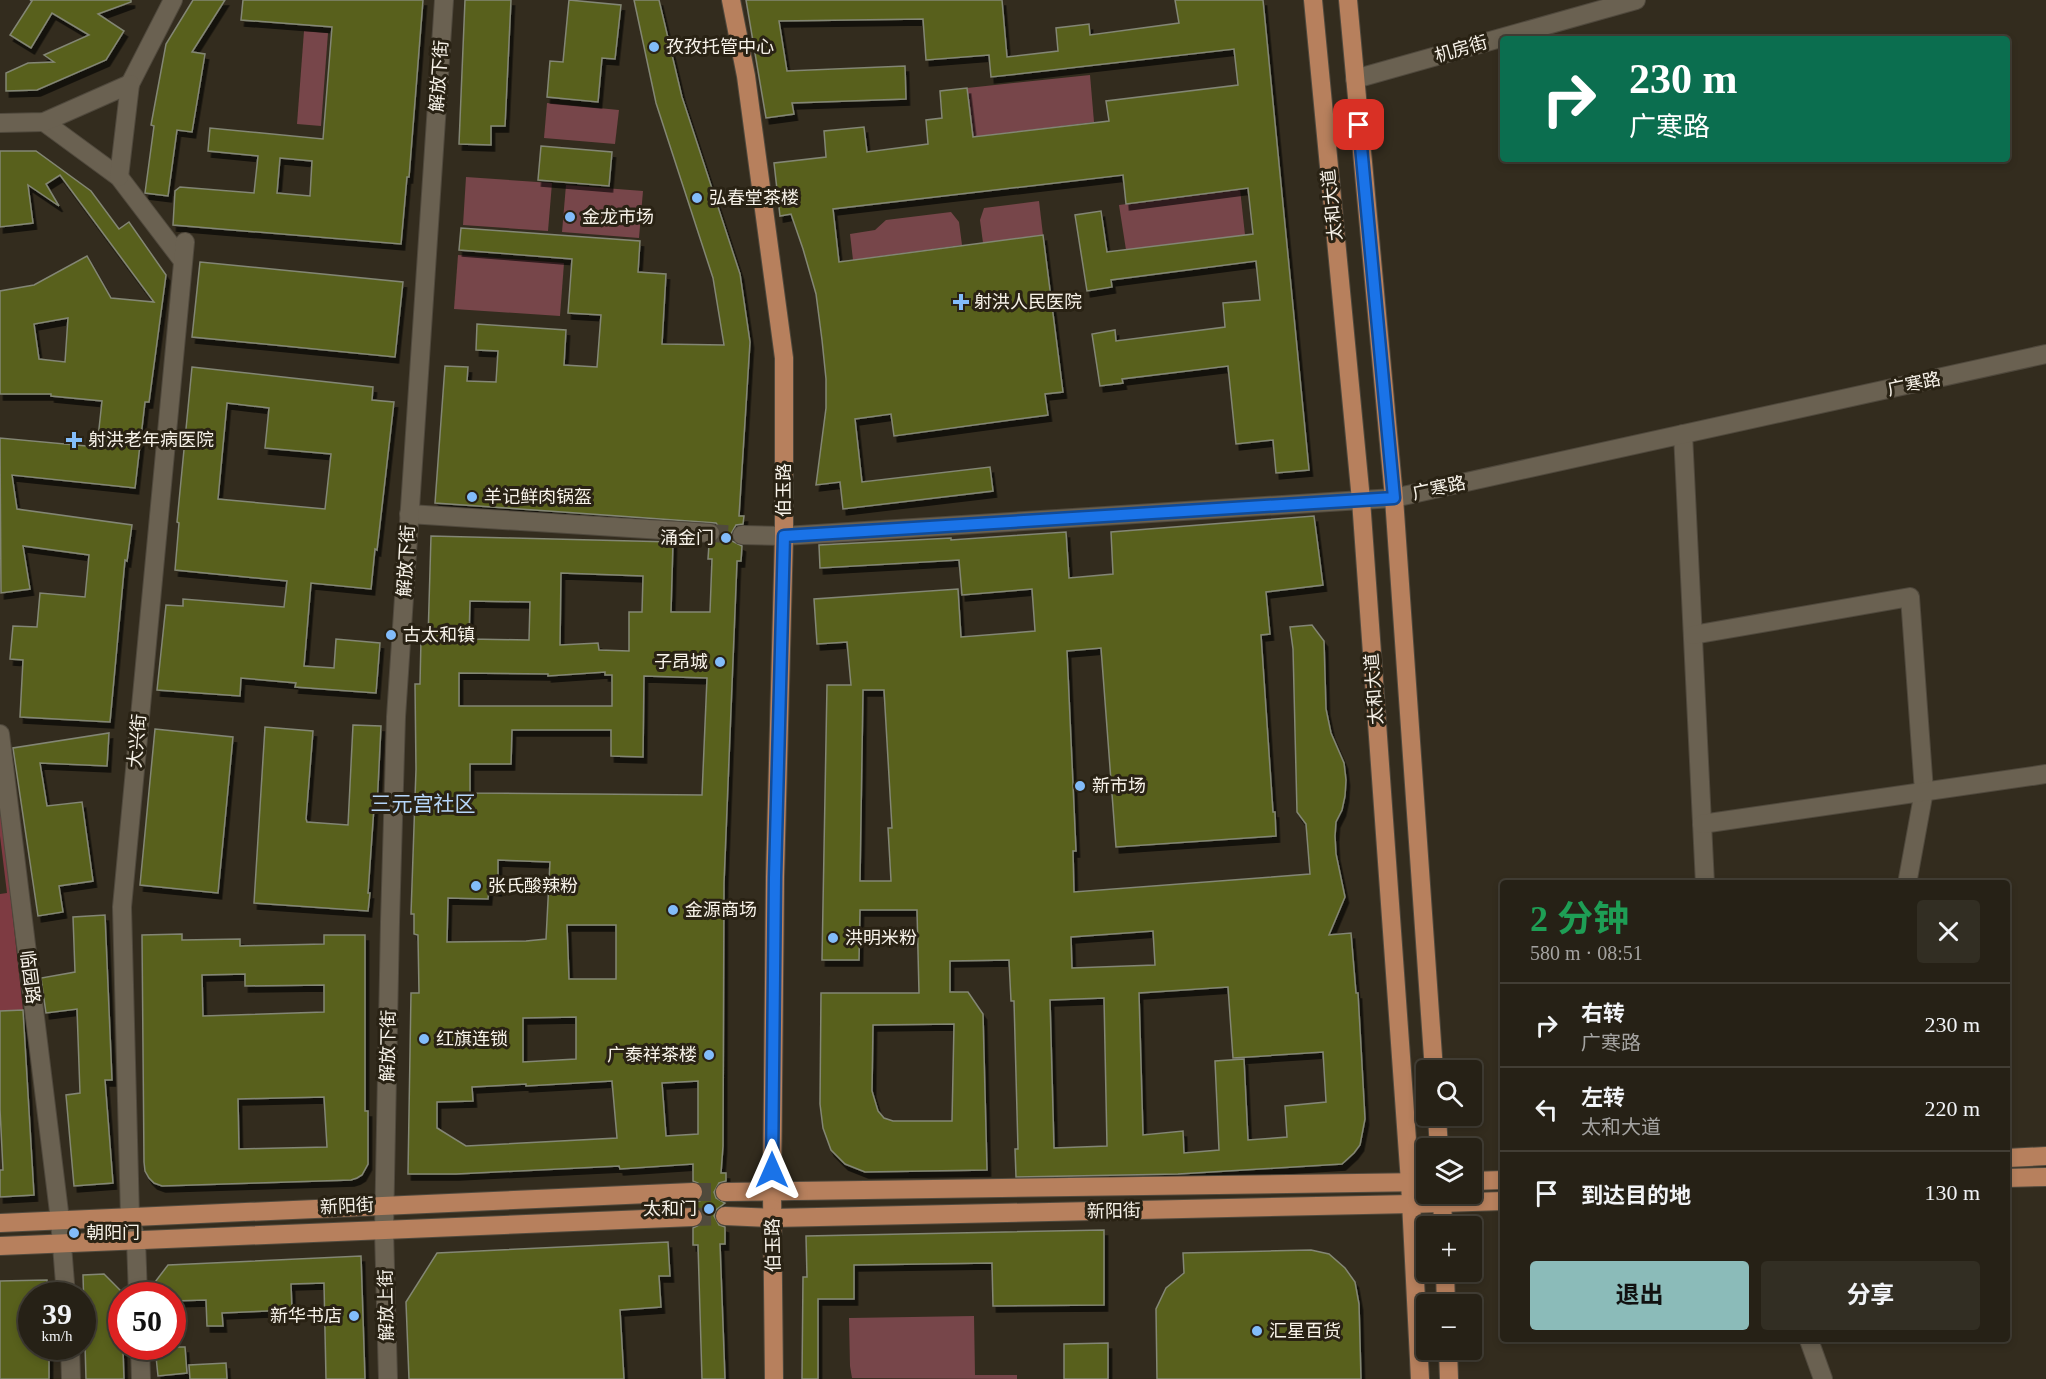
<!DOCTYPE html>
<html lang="zh">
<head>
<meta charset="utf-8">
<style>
	:root { --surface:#262116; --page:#322e23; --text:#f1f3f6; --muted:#a4a3a1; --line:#423e35; --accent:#8bbbb9 }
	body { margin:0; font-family:"Times New Roman","Noto Sans SC",serif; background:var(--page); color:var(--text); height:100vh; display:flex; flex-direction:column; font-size:22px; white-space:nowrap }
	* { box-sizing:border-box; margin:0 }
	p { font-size:20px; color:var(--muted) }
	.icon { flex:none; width:33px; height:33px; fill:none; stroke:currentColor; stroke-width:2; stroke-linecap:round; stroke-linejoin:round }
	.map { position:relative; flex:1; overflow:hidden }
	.sheet { position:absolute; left:1500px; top:880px; width:510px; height:462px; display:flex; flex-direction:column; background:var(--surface); border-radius:6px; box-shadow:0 3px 9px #0003,0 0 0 2px var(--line) }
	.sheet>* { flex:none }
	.guide { position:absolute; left:1500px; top:36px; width:510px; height:126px; border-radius:6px; box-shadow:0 3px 9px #0003,0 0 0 2px var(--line); background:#0b6e4f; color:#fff; overflow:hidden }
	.tools { position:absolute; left:1416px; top:1060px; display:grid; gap:12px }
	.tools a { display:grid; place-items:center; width:66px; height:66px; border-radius:6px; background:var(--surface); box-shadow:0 3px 9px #0003,0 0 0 2px var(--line); font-size:30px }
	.speed { position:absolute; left:18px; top:1282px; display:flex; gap:12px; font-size:30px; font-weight:700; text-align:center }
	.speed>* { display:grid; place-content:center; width:78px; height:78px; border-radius:50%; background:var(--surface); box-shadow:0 3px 9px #0003,0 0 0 2px var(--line); line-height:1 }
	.speed small { font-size:15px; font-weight:400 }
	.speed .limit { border:9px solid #d22; background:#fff; color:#111 }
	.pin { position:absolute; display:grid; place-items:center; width:51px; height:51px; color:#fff; margin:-26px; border-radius:12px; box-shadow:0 3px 9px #0006 }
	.me { position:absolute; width:66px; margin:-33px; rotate:0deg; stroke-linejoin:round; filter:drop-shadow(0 0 4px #0008) }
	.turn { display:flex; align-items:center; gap:21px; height:126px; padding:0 30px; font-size:27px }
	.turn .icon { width:78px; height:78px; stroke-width:2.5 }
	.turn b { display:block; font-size:42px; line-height:51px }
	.round { display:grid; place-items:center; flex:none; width:63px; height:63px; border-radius:6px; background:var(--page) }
	.headline { display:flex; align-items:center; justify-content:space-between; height:102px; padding:0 30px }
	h1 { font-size:36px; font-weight:700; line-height:45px; color:#1e9e55 }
	.cta { display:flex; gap:12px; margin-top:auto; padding:12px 30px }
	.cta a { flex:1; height:69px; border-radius:6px; background:var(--accent); color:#111; font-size:24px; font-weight:700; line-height:69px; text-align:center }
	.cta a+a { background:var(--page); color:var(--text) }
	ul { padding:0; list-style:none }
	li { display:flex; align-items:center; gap:18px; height:84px; padding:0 30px; border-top:2px solid var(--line) }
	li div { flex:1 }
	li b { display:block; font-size:22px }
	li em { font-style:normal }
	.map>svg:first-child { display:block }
	.green { fill:#77464a }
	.forest { fill:#7e3b42 }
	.building { fill:#59611b; stroke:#838674; stroke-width:1.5; fill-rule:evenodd; filter:url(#shadow) }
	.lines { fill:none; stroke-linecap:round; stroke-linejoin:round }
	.minor-tunnel { stroke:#504a3c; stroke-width:18; stroke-dasharray:18 9; stroke-linecap:butt }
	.major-tunnel { stroke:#504a3c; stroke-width:18; stroke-dasharray:18 9; stroke-linecap:butt }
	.minor-casing { stroke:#50493d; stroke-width:20 }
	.major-casing { stroke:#50493d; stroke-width:20 }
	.minor { stroke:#6a6151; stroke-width:18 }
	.major { stroke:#b7805d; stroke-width:18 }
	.route-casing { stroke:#114b97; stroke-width:15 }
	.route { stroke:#1a73e8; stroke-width:10 }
	.poi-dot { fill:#82bcfa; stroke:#292214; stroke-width:2 }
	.labels { text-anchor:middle; stroke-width:6; stroke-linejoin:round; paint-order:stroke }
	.poi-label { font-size:18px; fill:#f7f2e9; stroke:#292214; text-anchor:start }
	.street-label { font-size:18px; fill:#f7f2e9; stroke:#292214 }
	.quarter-label { font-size:21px; fill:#b6d6f9; stroke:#292214 }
</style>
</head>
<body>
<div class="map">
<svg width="2046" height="1379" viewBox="0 0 2046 1379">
	<defs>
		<filter id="shadow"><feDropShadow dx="3.5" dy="6" stdDeviation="0" flood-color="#0009"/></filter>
	</defs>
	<rect width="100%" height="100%" fill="#332c1e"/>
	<g class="green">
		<polygon points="304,31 328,33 321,126 297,124"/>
		<polygon points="1090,75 1094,122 973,137 967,88"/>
		<polygon points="547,103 619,110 615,144 544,138"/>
		<polygon points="466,177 552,183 548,231 463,225"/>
		<polygon points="566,185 643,191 639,238 562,232"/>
		<polygon points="1240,189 1245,235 1126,250 1119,205"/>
		<polygon points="1039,201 1043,235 983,243 980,220 984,208"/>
		<polygon points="951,212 959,222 962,245 853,260 850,234 875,230 886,220"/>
		<polygon points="458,255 564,263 560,316 454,309"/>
		<polygon points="974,1316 975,1375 1017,1375 1017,1379 852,1378 850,1366 849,1318"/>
	</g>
	<polygon class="forest" points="0,801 23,1010 0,1011 0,894 7,893 0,836"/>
	<g class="building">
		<polygon points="30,0 131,0 131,2 98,14 124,31 106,60 37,90 6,91 6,73 28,63 54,62 44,55 89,35 52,13 31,48 10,35 32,1"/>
		<polygon points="193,0 225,0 192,52 205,54 192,132 177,130 168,196 145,193 154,126 151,125 166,44"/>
		<path d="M243,0H423L409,177H407L401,244L173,225L175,191L180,187L254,193L258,156L208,151L210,128L323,139L332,27L241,20ZM280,158L312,161L310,196L277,193Z"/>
		<polygon points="465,0 511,0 505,126 491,126 491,145 459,144"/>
		<polygon points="569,0 621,5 615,59 602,58 598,102 547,97 550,61 563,62"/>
		<path d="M634,0H659L682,97L740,274L750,342L739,516H744L743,524L736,525L731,534L732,541L742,546L741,561H737L724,883L723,1146L721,1173H726V1181L719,1183L714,1192L716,1198L725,1203L716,1210L714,1216L719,1225L725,1227V1244H720L725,1379H702L698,1245H693V1228L703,1223L704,1216L702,1211L693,1206V1203L700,1201L704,1192L702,1185L693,1181V1164L620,1169L619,1166L456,1174H408L411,993H419L418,935L414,934V914H411L416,769L415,684H420L421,639H428L431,536L673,542L671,612H710L712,559H708L709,544L719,540L721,533L720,528L716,523L435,503L445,366L468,367L467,381L496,382L498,351L476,350L477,324L566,330L564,365L597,367L601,315L568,313L572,259L459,250L461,228L640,241L638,272L666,274L662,344L724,345L713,278L656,103ZM561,573L643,576L642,612H629V651L599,650L598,643L560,645ZM470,601L530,602L529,640L469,639ZM605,672V675H612V706H459V673L548,674V676ZM644,676L707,678L702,795L470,793V764H511L512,730H611V756L643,757ZM498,860L550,862L546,939L526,941L447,942L448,898L488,899L489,889L498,890ZM567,925H616V979H569ZM576,1017V1059L523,1062V1018ZM612,1081L617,1138L466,1146L437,1128V1102L473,1101L472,1087L526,1084V1086ZM698,1081V1134L666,1136L662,1083Z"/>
		<polygon points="746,0 1002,0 1007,57 1058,51 1056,28 1089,24 1090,35 1179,23 1175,0 1263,0 1309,470 1276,473 1273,440 1236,444 1228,366 1122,379 1123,383 1100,386 1092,334 1115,330 1116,341 1225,327 1223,303 1260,300 1256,261 1111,280 1112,287 1087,291 1075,215 1101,211 1107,252 1253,234 1248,188 1126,204 1123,175 833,209 839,262 1043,235 1063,392 1045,394 1048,415 894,436 891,414 855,419 862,482 990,467 993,491 843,509 840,482 816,485 826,408 826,379 822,340 816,294 803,249 791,214 780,216 774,163 826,157 824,131 864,127 867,152 928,144 926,120 942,118 940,91 967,88 973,137 1109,121 1106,101 1238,85 1234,49 991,77 989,55 926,60 923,19 779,21 787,71 905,66 906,99 792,103 794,114 766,118"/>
		<polygon points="541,146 612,152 609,186 538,180"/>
		<path d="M0,151H36L91,191L119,229L129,222L166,275L149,402H145L135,488L12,475L17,509L132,525L127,561L125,560L110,722L20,717L23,660L10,659L13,626L37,627L40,593L85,597L89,555L23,546L30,589L1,593L0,438L97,447L102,401L51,396V394H0V291L34,285L87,256L111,298L154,302L60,175L46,184L59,206L28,185L33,223L0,227ZM68,318L65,362L39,359L34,324Z"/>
		<polygon points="200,262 403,282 395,357 192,337"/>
		<path d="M192,367L373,387L372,400L394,402L377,550L375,549L371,589L311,583L304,666L334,668L336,639L380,643L376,693L295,687L296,683L241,678L240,696L157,690L166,605L183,606V599L284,607L287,581L175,570L179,523L177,522ZM227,403L269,408L265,448L331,454L325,509L218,499Z"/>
		<path d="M1314,516L1323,585L1266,592L1270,634L1261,635L1273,812H1275L1276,836L1116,847L1101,648L1067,651L1076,851H1073L1074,892L1310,874L1306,824L1297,812L1293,649L1290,627L1312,625L1324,641L1326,709L1331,733L1344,763L1346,780L1345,796L1342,810L1336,822L1335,836L1336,854L1345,897L1329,935L1351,933L1356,993H1358L1365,1119L1360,1145L1354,1153L1342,1164L1178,1174L1016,1177L1015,1149H1018L1014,1001H1011L1009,960L950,961V992H968L983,1014L987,1170L865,1172L845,1164L831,1150L823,1128L820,1104L821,993H919L917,910H860L859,960H822L827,685H851L847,642L817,644L814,599L958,589L961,637L1035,631L1032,589L962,595L959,560L820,568L819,545L951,538V540L1066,532L1069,578L1113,574L1111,532ZM863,690H884L892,828H888L891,881H860ZM1153,931L1155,965L1072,968L1071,937ZM1228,987L1233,1058L1323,1052L1326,1102L1285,1106L1287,1137L1248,1140L1244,1059L1215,1061L1219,1150L1184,1153L1183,1131L1143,1135L1139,993ZM1104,998L1107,1146L1054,1148L1050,1000ZM954,1024L952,1121H893L884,1118L878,1111L872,1091L873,1025Z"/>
		<polygon points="353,725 381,726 377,807 374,807 368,893 370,893 368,911 254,903 265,727 313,731 306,819 307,822 348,825"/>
		<polygon points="155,729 233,737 218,893 140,885"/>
		<polygon points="109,733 107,766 40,763 47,806 82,802 93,881 59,886 63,912 38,916 13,748"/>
		<polygon points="105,915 112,1080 105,1080 113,1183 74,1186 66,1095 80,1093 77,1009 46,1013 41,978 75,972 73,917"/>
		<path d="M182,934V940L240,939V946L324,944V935H365V1111H368V1164L362,1175L357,1178L351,1180L162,1186L154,1183L149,1178L145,1171L144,1162L142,935ZM245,974V986L324,985V1012L203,1016L202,975ZM324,1097L327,1147L239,1149L238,1099Z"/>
		<polygon points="23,1010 34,1195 0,1197 0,1170 3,1170 0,1109 0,1011"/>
		<polygon points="1104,1230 1104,1305 993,1306 992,1263 854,1265 854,1299 818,1299 818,1379 802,1379 803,1277 807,1277 806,1236"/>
		<polygon points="668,1242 670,1276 659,1276 661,1307 620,1310 624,1379 409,1379 406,1302 437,1253"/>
		<polygon points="1311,1250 1329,1254 1345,1268 1355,1282 1359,1304 1361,1379 1157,1379 1156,1309 1166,1288 1184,1273 1183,1253"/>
		<polygon points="361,1256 365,1379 326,1379 324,1283 291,1284 292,1310 222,1313 223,1326 207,1326 206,1300 172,1301 172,1296 149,1296 149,1290 168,1265"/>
		<polygon points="104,1274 121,1291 124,1379 86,1379 83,1275"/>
		<polygon points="47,1280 48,1296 32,1296 32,1347 49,1347 49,1379 0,1379 0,1281"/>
		<polygon points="1108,1343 1108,1379 1064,1379 1064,1344"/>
		<polygon points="155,1347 185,1347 187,1373 158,1376"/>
		<polygon points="226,1363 227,1379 190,1379 189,1365"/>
	</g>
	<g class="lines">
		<polyline class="minor-tunnel" points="710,533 742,535"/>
		<g class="major-tunnel">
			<polyline points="693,1192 725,1192"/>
			<polyline points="693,1217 725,1216"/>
		</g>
		<g class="minor-casing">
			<g id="minor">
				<polyline points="1355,79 1636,0"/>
				<polyline points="130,84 173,0"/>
				<polyline points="44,122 119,177 183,261"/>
				<polyline points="0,123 44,122 130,84 119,177"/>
				<polyline points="1683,434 1705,884"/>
				<polyline points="409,514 710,533"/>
				<polyline points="742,535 784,536 1394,498 2046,354"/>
				<polyline points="1693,635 1910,597 1924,791 1907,884"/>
				<polyline points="0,734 60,1220 66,1296"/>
				<polyline points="1702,824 2046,774"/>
				<polyline points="138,1296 136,1240 130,1217 122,907 185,242"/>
				<polyline points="1809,1340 1823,1379"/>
				<polyline points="70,1347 71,1379"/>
				<polyline points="140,1347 141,1379"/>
				<polyline points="388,1379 384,1230 390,922 396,717 444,0"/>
			</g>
		</g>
		<g class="major-casing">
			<g id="major">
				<polyline points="731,0 746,76 784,358 784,536 775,877 772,1192 774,1379"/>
				<polyline points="1313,0 1361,500 1410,1182 1420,1379"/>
				<polyline points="1348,0 1394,498 1434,1071"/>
				<polyline points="1437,1116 1439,1149"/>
				<polyline points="2007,1158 2046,1156"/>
				<polyline points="2007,1178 2046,1177"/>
				<polyline points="1472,1181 1503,1180"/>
				<polyline points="725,1192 1426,1182"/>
				<polyline points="1442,1194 1443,1227"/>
				<polyline points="725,1216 773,1218 1411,1204 1503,1201"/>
				<polyline points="0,1223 693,1192"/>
				<polyline points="0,1246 693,1217"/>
				<polyline points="1445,1272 1446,1305"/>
				<polyline points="1448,1350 1449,1379"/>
			</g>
		</g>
		<use href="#minor" class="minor"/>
		<use href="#major" class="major"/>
	</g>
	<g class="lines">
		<g class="route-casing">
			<polyline id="route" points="772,1170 775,877 784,536 1394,498 1359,125"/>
		</g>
		<use href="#route" class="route"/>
	</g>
	<g class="poi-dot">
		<circle cx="654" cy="47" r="6"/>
		<circle cx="697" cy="198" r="6"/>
		<circle cx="570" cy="217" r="6"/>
		<path d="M958 293h6v6h6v6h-6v6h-6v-6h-6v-6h6z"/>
		<path d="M71 431h6v6h6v6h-6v6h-6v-6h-6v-6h6z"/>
		<circle cx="472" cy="497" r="6"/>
		<circle cx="726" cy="538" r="6"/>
		<circle cx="391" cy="635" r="6"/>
		<circle cx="720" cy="662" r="6"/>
		<circle cx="1080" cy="786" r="6"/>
		<circle cx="476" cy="886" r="6"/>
		<circle cx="673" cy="910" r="6"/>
		<circle cx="833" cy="938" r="6"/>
		<circle cx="424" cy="1039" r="6"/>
		<circle cx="709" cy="1055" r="6"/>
		<circle cx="709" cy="1209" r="6"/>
		<circle cx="74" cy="1233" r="6"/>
		<circle cx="354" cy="1316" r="6"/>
		<circle cx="1257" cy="1331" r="6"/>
	</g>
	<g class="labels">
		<g class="poi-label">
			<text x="666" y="53">孜孜托管中心</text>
			<text x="709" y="204">弘春堂茶楼</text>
			<text x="582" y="223">金龙市场</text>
			<text x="974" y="308">射洪人民医院</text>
			<text x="88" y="446">射洪老年病医院</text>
			<text x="484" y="503">羊记鲜肉锅盔</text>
			<text x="714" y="544" text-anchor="end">涌金门</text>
			<text x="403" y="641">古太和镇</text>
			<text x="708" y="668" text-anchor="end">子昂城</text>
			<text x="1092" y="792">新市场</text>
			<text x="488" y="892">张氏酸辣粉</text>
			<text x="685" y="916">金源商场</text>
			<text x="845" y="944">洪明米粉</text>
			<text x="436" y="1045">红旗连锁</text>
			<text x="697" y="1061" text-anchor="end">广泰祥茶楼</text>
			<text x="697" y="1215" text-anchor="end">太和门</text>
			<text x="86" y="1239">朝阳门</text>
			<text x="342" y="1322" text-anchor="end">新华书店</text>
			<text x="1269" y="1337">汇星百货</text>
		</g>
		<g class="street-label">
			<text transform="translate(1461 49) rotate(-16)" y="6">机房街</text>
			<text transform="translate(439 76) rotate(-86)" y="6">解放下街</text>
			<text transform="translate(1332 205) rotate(-96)" y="6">太和大道</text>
			<text transform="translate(1914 384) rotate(-12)" y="6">广寒路</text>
			<text transform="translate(1439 488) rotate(-12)" y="6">广寒路</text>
			<text transform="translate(784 490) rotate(-90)" y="6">伯玉路</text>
			<text transform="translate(406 561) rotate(-87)" y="6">解放下街</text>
			<text transform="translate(1374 689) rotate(-94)" y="6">太和大道</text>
			<text transform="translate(137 741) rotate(-85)" y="6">大兴街</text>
			<text transform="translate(30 977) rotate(83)" y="6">临园路</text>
			<text transform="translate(388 1046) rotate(-89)" y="6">解放下街</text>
			<text transform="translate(347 1206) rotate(-3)" y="6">新阳街</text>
			<text transform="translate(1114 1211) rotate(-1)" y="6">新阳街</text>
			<text transform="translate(773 1245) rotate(-91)" y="6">伯玉路</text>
			<text transform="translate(386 1305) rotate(-91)" y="6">解放上街</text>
		</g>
		<g class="quarter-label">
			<text x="423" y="811">三元宫社区</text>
		</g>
	</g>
</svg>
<div class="tools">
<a><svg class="icon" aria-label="search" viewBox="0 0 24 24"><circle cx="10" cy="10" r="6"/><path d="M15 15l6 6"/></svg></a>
<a><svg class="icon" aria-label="layers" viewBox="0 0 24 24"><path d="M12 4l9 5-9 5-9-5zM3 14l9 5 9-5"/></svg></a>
<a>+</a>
<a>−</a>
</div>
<div class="speed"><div>39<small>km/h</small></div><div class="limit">50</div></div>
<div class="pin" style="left:1359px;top:125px;background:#d93025"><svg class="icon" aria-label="arrive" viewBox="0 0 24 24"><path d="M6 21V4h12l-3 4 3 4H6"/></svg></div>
<svg class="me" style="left:772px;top:1170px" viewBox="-20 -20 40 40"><path d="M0-17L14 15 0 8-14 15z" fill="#1a73e8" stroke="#fff" stroke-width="4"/></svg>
<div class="guide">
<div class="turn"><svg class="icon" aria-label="right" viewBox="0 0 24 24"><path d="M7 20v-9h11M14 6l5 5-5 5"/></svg><div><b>230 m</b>广寒路</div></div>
</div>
<section class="sheet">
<div class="headline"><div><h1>2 分钟</h1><p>580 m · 08:51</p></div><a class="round"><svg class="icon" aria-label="close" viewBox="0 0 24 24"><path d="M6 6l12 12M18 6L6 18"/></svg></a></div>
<ul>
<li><svg class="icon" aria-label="right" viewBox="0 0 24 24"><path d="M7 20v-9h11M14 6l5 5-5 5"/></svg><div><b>右转</b><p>广寒路</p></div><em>230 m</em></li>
<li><svg class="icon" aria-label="left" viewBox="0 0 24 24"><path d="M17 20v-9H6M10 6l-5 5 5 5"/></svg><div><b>左转</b><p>太和大道</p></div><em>220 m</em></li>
<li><svg class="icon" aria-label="arrive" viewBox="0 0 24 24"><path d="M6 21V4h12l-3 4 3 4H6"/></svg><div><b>到达目的地</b></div><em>130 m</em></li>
</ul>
<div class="cta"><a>退出</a><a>分享</a></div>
</section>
</div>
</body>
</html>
